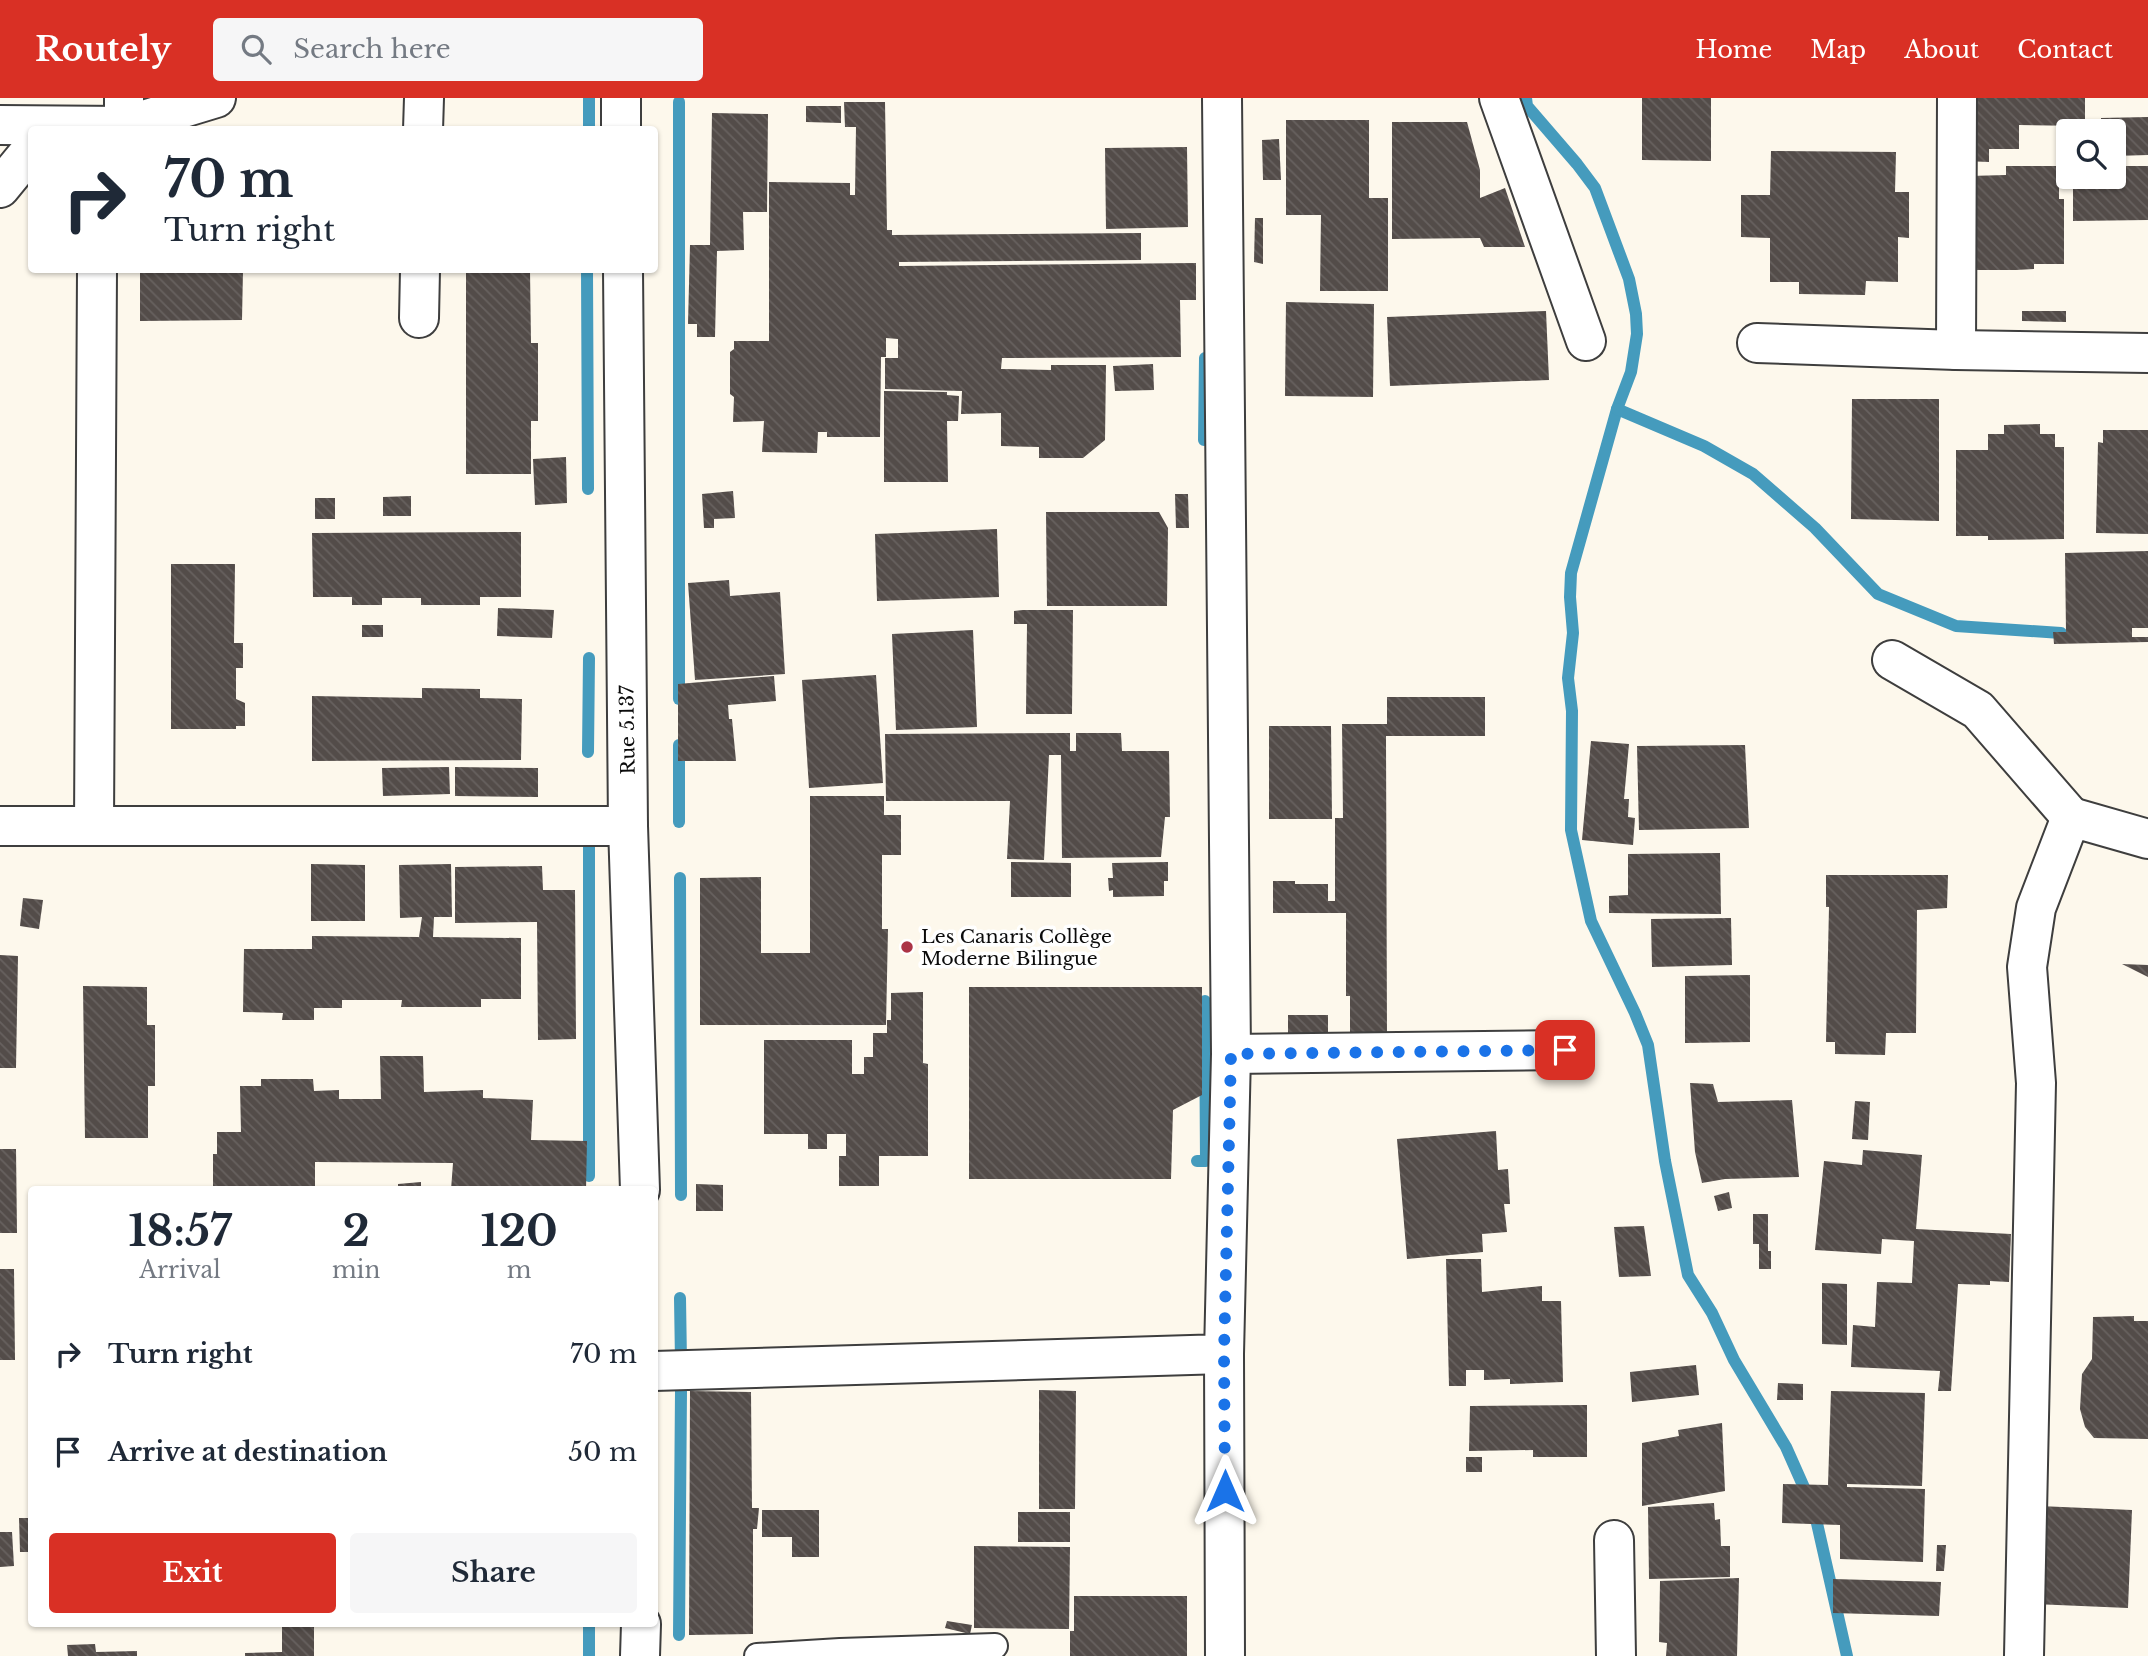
<!DOCTYPE html>
<html lang="en">
<head>
<meta charset="utf-8">
<style>
	:root { --surface:#fff; --page:#f6f6f7; --text:#1f2937; --muted:#747a83; --accent:#d93025 }
	body { margin:0; font-family:"Libre Baskerville",serif; background:var(--page); color:var(--text); height:100vh; display:flex; flex-direction:column; font-size:26px; white-space:nowrap }
	* { box-sizing:border-box; margin:0 }
	p { font-size:23px; color:var(--muted) }
	.icon { flex:none; width:38px; height:38px; fill:none; stroke:currentColor; stroke-width:2; stroke-linecap:round; stroke-linejoin:round }
	.map { position:relative; flex:1; overflow:hidden }
	.drawer { position:absolute; left:28px; top:1088px; width:630px; height:441px; display:flex; flex-direction:column; background:var(--surface); border-radius:7px; box-shadow:0 2px 5px #0004 }
	.drawer>* { flex:none }
	.guide { position:absolute; left:28px; top:28px; width:630px; height:147px; border-radius:7px; box-shadow:0 2px 5px #0004; background:#fff; color:var(--text); overflow:hidden }
	.fabs { position:absolute; left:2056px; top:21px; display:grid; gap:14px }
	.fabs a { display:grid; place-items:center; width:70px; height:70px; border-radius:7px; background:var(--surface); box-shadow:0 2px 5px #0004; font-size:35px }
	.pin { position:absolute; display:grid; place-items:center; width:60px; height:60px; color:#fff; margin:-30px; border-radius:14px; box-shadow:0 4px 10px #0006 }
	.me { position:absolute; width:77px; margin:-38px; rotate:0deg; stroke-linejoin:round; filter:drop-shadow(0 0 5px #0008) }
	.turn { display:flex; align-items:center; gap:24px; height:147px; padding:0 21px; font-size:32px }
	.turn .icon { width:91px; height:91px; stroke-width:2.5 }
	.turn b { display:block; font-size:49px; line-height:60px }
	.eta { display:flex; justify-content:space-evenly; align-items:center; height:119px; text-align:center }
	.eta b { font-size:42px; font-weight:800; line-height:49px }
	.primary-button { display:flex; gap:14px; margin-top:auto; padding:14px 21px }
	.primary-button a { flex:1; height:80px; border-radius:7px; background:var(--accent); color:#fff; font-size:28px; font-weight:800; line-height:80px; text-align:center }
	.primary-button a+a { background:var(--page); color:var(--text) }
	ul { padding:0; list-style:none }
	li { display:flex; align-items:center; gap:21px; height:98px; padding:0 21px }
	li div { flex:1 }
	li b { display:block; font-size:26px }
	li em { font-style:normal }
	header { display:flex; align-items:center; gap:42px; box-sizing:border-box; height:98px; padding:0 35px; background:var(--accent); color:#fff }
	header strong { font-size:33px }
	nav { display:flex; gap:38px; margin-inline-start:auto; font-size:24px }
	.search { width:490px; height:63px; background:var(--page); display:flex; align-items:center; gap:18px; box-sizing:border-box; padding:0 24px; border-radius:7px; color:var(--muted); font-size:26px }
	.map>svg:first-child { display:block }
	.lines { fill:none; stroke-linecap:round; stroke-linejoin:round }
	.stream { stroke:#459bbd; stroke-width:12 }
	.building { fill:url(#building-back-hatch) }
	.lane-casing { stroke:#3e3e3e; stroke-width:28 }
	.street-casing { stroke:#3e3e3e; stroke-width:42 }
	.lane { stroke:#fff; stroke-width:24 }
	.street { stroke:#fff; stroke-width:38 }
	.route { stroke:#1a73e8; stroke-width:12; stroke-dasharray:0 21.6 }
	.poi-dot { fill:#ab3446; stroke:#fff; stroke-width:2.5 }
	.labels { text-anchor:middle; stroke-width:7; stroke-linejoin:round; paint-order:stroke }
	.street-label { font-size:19px; fill:#0b0b0b; stroke:#fff }
	.poi-label { font-size:19px; fill:#0b0b0b; stroke:#fff; text-anchor:start }
</style>
</head>
<body>
<header>
<strong>Routely</strong>
<div class="search"><svg class="icon" aria-label="search" viewBox="0 0 24 24"><circle cx="10" cy="10" r="6"/><path d="M15 15l6 6"/></svg>Search here</div>
<nav><a>Home</a><a>Map</a><a>About</a><a>Contact</a></nav>
</header>
<div class="map">
<svg width="2148" height="1558" viewBox="0 0 2148 1558">
	<defs>
		<pattern id="building-back-hatch" width="6" height="6" patternUnits="userSpaceOnUse" patternTransform="scale(1.75)"><rect width="6" height="6" fill="#534c49"/><path d="M-1 5l2 2M0 0l6 6M5-1l2 2" fill="none" stroke="#67615f"/></pattern>
	</defs>
	<rect width="100%" height="100%" fill="#fdf8ec"/>
	<g class="lines">
		<g class="stream">
			<polyline points="1526,0 1527,8 1577,66 1595,90 1629,181 1636,216 1637,236 1631,274 1617,311 1571,475 1570,499 1573,535 1568,580 1572,613 1571,732 1591,823 1635,915 1648,947 1665,1063 1688,1177 1712,1215 1734,1262 1786,1349 1814,1412 1847,1558"/>
			<polyline points="679,4 679,601"/>
			<polyline points="589,32 589,0"/>
			<polyline points="587,172 588,391"/>
			<polyline points="1617,311 1704,348 1753,376 1815,430 1878,496 1956,528 2061,535"/>
			<polyline points="1204,342 1205,260"/>
			<polyline points="679,647 679,724"/>
			<polyline points="588,654 589,560"/>
			<polyline points="589,733 589,1078"/>
			<polyline points="680,780 681,1097"/>
			<polyline points="1197,1063 1206,1063 1205,903"/>
			<polyline points="680,1200 681,1264"/>
			<polyline points="589,1526 589,1558"/>
			<polyline points="679,1537 681,1293"/>
		</g>
	</g>
	<g class="building">
		<polygon points="1642,0 1711,0 1711,63 1642,62"/>
		<polygon points="1965,0 2085,0 2085,28 2019,27 2019,51 1989,51 1989,64 1964,63"/>
		<polygon points="844,4 885,4 887,132 892,132 892,137 1141,135 1141,162 899,164 899,168 1196,165 1196,202 1180,202 1181,259 1002,260 1001,271 1051,272 1051,267 1106,267 1105,342 1083,360 1039,360 1039,349 1001,348 1001,315 961,316 962,293 885,291 885,260 898,260 898,241 886,240 886,259 881,259 880,339 827,339 827,334 818,334 817,355 762,354 764,323 733,324 734,299 730,296 730,254 734,251 734,243 769,243 769,84 850,85 850,97 855,97 856,29 845,29"/>
		<polygon points="806,8 841,8 841,25 806,24"/>
		<polygon points="712,15 768,16 767,114 743,114 744,152 717,153 715,239 697,239 697,226 688,226 690,147 710,147"/>
		<polygon points="2148,19 2148,57 2114,58 2114,33 2101,33 2101,20"/>
		<polygon points="1286,22 1369,22 1369,100 1388,100 1388,193 1320,193 1321,117 1286,117"/>
		<polygon points="1392,24 1467,24 1480,72 1480,100 1505,90 1525,149 1484,149 1480,140 1392,141"/>
		<polygon points="1279,41 1281,82 1263,82 1262,42"/>
		<polygon points="1187,49 1188,129 1106,131 1105,50"/>
		<polygon points="1771,53 1896,54 1895,94 1909,94 1909,140 1898,139 1898,184 1866,183 1865,197 1799,196 1799,184 1770,184 1770,140 1741,139 1741,97 1770,97"/>
		<polygon points="2114,63 2122,63 2122,68 2148,68 2148,122 2073,123 2073,79 2114,79"/>
		<polygon points="2006,68 2059,68 2059,101 2064,101 2064,166 2034,166 2034,171 2016,172 1968,172 1969,78 2006,77"/>
		<polygon points="1255,120 1263,120 1263,166 1254,164"/>
		<polygon points="144,172 243,172 242,222 140,223 140,175 144,175"/>
		<polygon points="466,172 530,172 531,245 538,245 538,323 531,323 531,376 466,376"/>
		<polygon points="1286,204 1374,206 1373,299 1285,298"/>
		<polygon points="1546,213 1549,282 1390,288 1387,219"/>
		<polygon points="2022,213 2066,213 2066,224 2022,223"/>
		<polygon points="1153,266 1154,292 1115,293 1113,268"/>
		<polygon points="884,293 947,294 947,297 959,298 958,323 947,323 948,384 884,384"/>
		<polygon points="1852,301 1939,301 1939,423 1851,421"/>
		<polygon points="2040,326 2040,336 2055,336 2055,349 2064,349 2064,441 1988,442 1988,438 1956,438 1956,352 1988,352 1988,336 2004,336 2004,327"/>
		<polygon points="2103,332 2148,332 2148,436 2096,435 2098,344 2103,345"/>
		<polygon points="566,359 567,405 535,407 533,361"/>
		<polygon points="733,393 735,420 714,421 714,430 704,430 702,396"/>
		<polygon points="1175,396 1188,396 1189,430 1176,430"/>
		<polygon points="411,398 411,418 383,418 383,399"/>
		<rect x="315" y="400" width="20" height="21"/>
		<polygon points="1046,414 1159,414 1168,430 1167,508 1047,508"/>
		<polygon points="997,431 999,499 877,503 875,436"/>
		<polygon points="521,434 521,499 480,499 480,507 421,507 421,500 382,500 382,507 352,507 352,499 313,499 312,435"/>
		<polygon points="2148,453 2148,530 2132,530 2132,539 2148,539 2148,544 2054,546 2053,534 2066,534 2065,455"/>
		<polygon points="171,466 235,466 234,545 243,545 243,570 236,570 236,601 245,605 245,628 236,628 236,631 171,631"/>
		<polygon points="729,482 730,498 780,494 785,576 695,582 688,485"/>
		<polygon points="498,510 554,512 552,540 497,538"/>
		<polygon points="1023,512 1073,512 1072,616 1026,616 1027,526 1014,526 1014,513"/>
		<rect x="362" y="527" width="21" height="12"/>
		<polygon points="973,532 977,629 896,632 892,536"/>
		<polygon points="876,577 883,685 809,690 802,582"/>
		<polygon points="774,578 776,603 728,607 729,621 732,621 736,663 678,663 678,586"/>
		<polygon points="422,590 480,591 480,600 522,601 521,662 312,663 312,598 422,600"/>
		<polygon points="1387,599 1485,599 1485,638 1386,638 1387,940 1350,940 1350,898 1346,898 1346,815 1273,815 1273,783 1295,783 1295,786 1328,786 1328,803 1335,803 1335,720 1343,720 1342,626 1387,626"/>
		<polygon points="1269,628 1331,628 1332,721 1269,721"/>
		<polygon points="1070,635 1070,653 1076,653 1076,635 1121,635 1122,653 1169,653 1170,719 1165,719 1161,759 1062,760 1061,657 1049,657 1044,762 1007,761 1010,703 886,703 885,636"/>
		<polygon points="1591,643 1629,646 1624,701 1629,701 1628,719 1635,720 1633,747 1582,742"/>
		<polygon points="1745,647 1749,730 1639,732 1637,648"/>
		<polygon points="449,669 450,696 383,698 382,670"/>
		<polygon points="455,669 538,670 538,699 455,698"/>
		<polygon points="810,698 884,698 884,717 901,717 901,757 882,757 882,831 888,831 886,927 700,927 700,780 761,779 761,855 810,855"/>
		<polygon points="1720,755 1721,816 1609,815 1609,798 1628,797 1628,756"/>
		<polygon points="1011,764 1071,765 1071,799 1011,799"/>
		<polygon points="1168,764 1168,783 1164,783 1164,798 1113,799 1113,792 1109,793 1108,780 1113,780 1112,765"/>
		<polygon points="311,766 365,767 365,823 311,823"/>
		<polygon points="451,766 452,819 434,819 433,839 521,840 521,901 481,901 481,909 401,909 402,902 342,902 342,910 314,910 314,922 282,922 283,915 243,914 244,851 312,851 312,838 419,839 422,819 400,820 399,767"/>
		<polygon points="542,768 543,792 575,792 576,941 538,942 537,824 455,825 455,769"/>
		<polygon points="1826,777 1948,777 1947,810 1917,812 1916,935 1886,935 1885,957 1835,956 1835,944 1826,944 1829,809 1826,809"/>
		<polygon points="23,800 43,802 39,831 20,828"/>
		<polygon points="1731,820 1732,867 1652,869 1651,821"/>
		<polygon points="0,857 18,858 16,970 0,970"/>
		<polygon points="2122,866 2148,867 2148,879"/>
		<polygon points="1750,877 1750,944 1685,945 1685,878"/>
		<polygon points="83,888 147,889 147,927 155,927 155,988 148,988 148,1040 85,1040"/>
		<polygon points="969,889 1202,889 1202,997 1173,1012 1171,1081 969,1081"/>
		<polygon points="923,894 923,965 928,966 928,1058 879,1058 879,1088 839,1088 839,1058 846,1058 846,1036 827,1036 827,1051 808,1051 808,1036 764,1036 764,942 852,942 852,976 864,976 864,959 873,959 873,935 887,935 887,922 891,922 891,895"/>
		<rect x="1288" y="917" width="40" height="23"/>
		<polygon points="380,958 423,958 424,994 483,992 483,1000 533,1002 531,1042 587,1043 586,1092 451,1092 453,1065 315,1064 315,1092 213,1092 213,1056 217,1056 217,1034 241,1034 240,988 261,988 261,981 313,981 314,993 339,992 339,1001 381,1001"/>
		<polygon points="1690,985 1713,986 1718,1004 1792,1002 1799,1079 1725,1081 1702,1085 1695,1054"/>
		<polygon points="1855,1003 1870,1004 1868,1042 1852,1041"/>
		<polygon points="1496,1033 1498,1072 1508,1071 1510,1106 1504,1106 1507,1134 1482,1136 1483,1154 1407,1161 1397,1041"/>
		<polygon points="0,1051 16,1051 17,1135 0,1135"/>
		<polygon points="1863,1052 1922,1057 1916,1131 2011,1136 2009,1184 1990,1183 1990,1187 1958,1186 1951,1293 1938,1293 1940,1273 1851,1269 1853,1227 1875,1229 1877,1184 1912,1185 1914,1143 1882,1141 1881,1156 1815,1152 1824,1063 1862,1067"/>
		<polygon points="421,1084 421,1092 398,1092 398,1086"/>
		<polygon points="696,1086 723,1087 723,1113 696,1113"/>
		<polygon points="1729,1094 1732,1110 1718,1113 1714,1098"/>
		<polygon points="1753,1116 1768,1116 1768,1153 1771,1153 1771,1171 1759,1171 1759,1146 1753,1146"/>
		<polygon points="1644,1128 1651,1178 1619,1179 1614,1129"/>
		<polygon points="1446,1161 1481,1161 1482,1194 1542,1188 1542,1203 1561,1203 1563,1284 1510,1286 1510,1281 1484,1282 1484,1272 1466,1272 1466,1288 1449,1288"/>
		<polygon points="0,1171 14,1171 15,1262 0,1262"/>
		<polygon points="1822,1185 1847,1186 1847,1247 1822,1246"/>
		<polygon points="2134,1218 2134,1223 2148,1223 2148,1341 2094,1340 2085,1329 2080,1311 2082,1276 2092,1261 2093,1219"/>
		<polygon points="1696,1267 1699,1297 1632,1304 1630,1274"/>
		<polygon points="1778,1285 1803,1286 1803,1302 1777,1302"/>
		<polygon points="1039,1292 1076,1293 1075,1411 1039,1411"/>
		<polygon points="690,1293 751,1294 752,1410 759,1410 757,1431 753,1431 753,1536 689,1537"/>
		<polygon points="1831,1293 1925,1295 1922,1388 1847,1386 1847,1389 1925,1391 1923,1464 1840,1461 1840,1427 1782,1425 1783,1386 1828,1387"/>
		<polygon points="1587,1307 1587,1359 1533,1359 1533,1352 1469,1353 1470,1308"/>
		<polygon points="1722,1325 1725,1393 1642,1408 1642,1345 1679,1338 1678,1332"/>
		<rect x="1466" y="1359" width="16" height="15"/>
		<polygon points="1714,1405 1715,1422 1720,1421 1721,1448 1730,1448 1730,1479 1649,1481 1648,1409"/>
		<polygon points="2039,1408 2132,1412 2128,1510 2034,1506"/>
		<polygon points="762,1412 819,1412 819,1459 792,1459 792,1439 762,1439"/>
		<rect x="1018" y="1414" width="52" height="30"/>
		<polygon points="19,1420 32,1420 32,1454 20,1454"/>
		<polygon points="0,1434 12,1434 14,1468 0,1469"/>
		<polygon points="1937,1447 1946,1447 1944,1473 1936,1473"/>
		<polygon points="974,1448 1070,1449 1069,1531 974,1530"/>
		<polygon points="1739,1480 1737,1558 1666,1558 1667,1545 1659,1544 1660,1483"/>
		<polygon points="1833,1481 1941,1484 1939,1518 1833,1515"/>
		<polygon points="1074,1498 1187,1498 1187,1558 1070,1558 1070,1533 1074,1533"/>
		<polygon points="947,1523 972,1527 970,1536 945,1530"/>
		<polygon points="282,1526 314,1526 314,1558 245,1558 245,1555 282,1554"/>
		<polygon points="95,1546 96,1554 137,1553 137,1558 68,1558 67,1547"/>
	</g>
	<g class="lines">
		<g class="lane-casing">
			<polyline id="lane" points="757,1558 840,1553 995,1548"/>
		</g>
		<g class="street-casing">
			<g id="street">
				<polyline points="124,0 124,28 216,0"/>
				<polyline points="621,0 621,32"/>
				<polyline points="1499,0 1586,243"/>
				<polyline points="0,27 124,28"/>
				<polyline points="423,32 424,0"/>
				<polyline points="0,90 32,51"/>
				<polyline points="623,172 628,728 640,1092"/>
				<polyline points="419,220 420,172"/>
				<polyline points="1757,245 1956,252 2148,255"/>
				<polyline points="1956,252 1957,0"/>
				<polyline points="1892,562 1978,612 2071,719"/>
				<polyline points="0,728 628,728"/>
				<polyline points="94,728 97,172"/>
				<polyline points="1231,956 1565,952"/>
				<polyline points="1224,1256 1225,1558"/>
				<polyline points="654,1273 1224,1256 1231,956 1222,0"/>
				<polyline points="1614,1442 1616,1558"/>
				<polyline points="640,1558 641,1526"/>
				<polyline points="2024,1558 2036,985 2027,869 2036,810 2071,719 2148,741"/>
			</g>
		</g>
		<use href="#lane" class="lane"/>
		<use href="#street" class="street"/>
	</g>
	<g class="lines">
		<polyline class="route" points="1225,1393 1224,1256 1231,956 1565,952"/>
	</g>
	<circle class="poi-dot" cx="907" cy="849" r="7"/>
	<g class="labels">
		<g class="street-label">
			<text transform="translate(627 632) rotate(-91)" y="7">Rue 5.137</text>
		</g>
		<g class="poi-label">
			<text x="921" y="845">Les Canaris Collège<tspan x="921" dy="22">Moderne Bilingue</tspan></text>
		</g>
	</g>
</svg>
<div class="fabs">
<a><svg class="icon" aria-label="search" viewBox="0 0 24 24"><circle cx="10" cy="10" r="6"/><path d="M15 15l6 6"/></svg></a>
</div>
<div class="pin" style="left:1565px;top:952px;background:#d93025"><svg class="icon" aria-label="arrive" viewBox="0 0 24 24"><path d="M6 21V4h12l-3 4 3 4H6"/></svg></div>
<svg class="me" style="left:1225px;top:1393px" viewBox="-20 -20 40 40"><path d="M0-17L14 15 0 8-14 15z" fill="#1a73e8" stroke="#fff" stroke-width="4"/></svg>
<div class="guide">
<div class="turn"><svg class="icon" aria-label="right" viewBox="0 0 24 24"><path d="M7 20v-9h11M14 6l5 5-5 5"/></svg><div><b>70 m</b>Turn right</div></div>
</div>
<section class="drawer">
<div class="eta">
<div><b>18:57</b><p>Arrival</p></div>
<div><b>2</b><p>min</p></div>
<div><b>120</b><p>m</p></div>
</div>
<ul>
<li><svg class="icon" aria-label="right" viewBox="0 0 24 24"><path d="M7 20v-9h11M14 6l5 5-5 5"/></svg><div><b>Turn right</b></div><em>70 m</em></li>
<li><svg class="icon" aria-label="arrive" viewBox="0 0 24 24"><path d="M6 21V4h12l-3 4 3 4H6"/></svg><div><b>Arrive at destination</b></div><em>50 m</em></li>
</ul>
<div class="primary-button"><a>Exit</a><a>Share</a></div>
</section>
</div>
</body>
</html>
